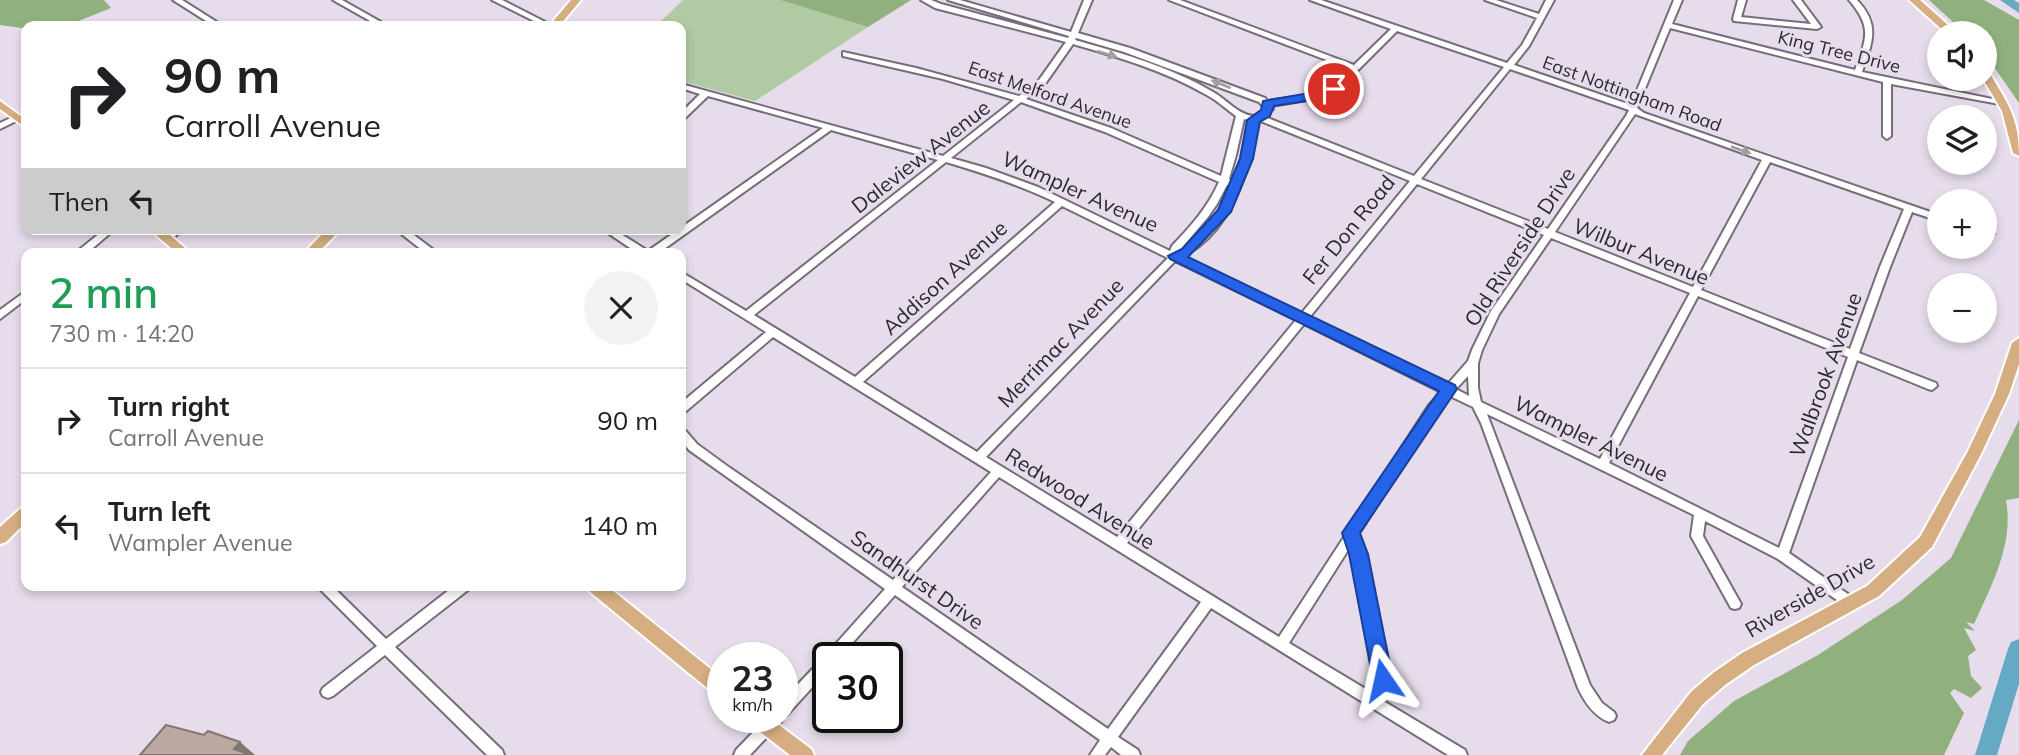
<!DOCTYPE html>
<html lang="en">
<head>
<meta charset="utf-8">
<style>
	:root { --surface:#fff; --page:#f2f2f2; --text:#202124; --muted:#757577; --line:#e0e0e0 }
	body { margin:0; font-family:Mulish,sans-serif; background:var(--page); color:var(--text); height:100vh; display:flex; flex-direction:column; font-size:26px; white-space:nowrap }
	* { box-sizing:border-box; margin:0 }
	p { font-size:23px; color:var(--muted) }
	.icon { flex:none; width:38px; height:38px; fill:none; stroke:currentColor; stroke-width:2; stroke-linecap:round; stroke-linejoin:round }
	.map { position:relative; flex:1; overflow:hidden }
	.panel { position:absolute; left:21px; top:248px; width:665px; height:343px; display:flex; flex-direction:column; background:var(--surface); border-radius:14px; box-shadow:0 4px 10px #0003 }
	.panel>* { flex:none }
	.banner { position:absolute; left:21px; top:21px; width:665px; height:214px; border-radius:14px; box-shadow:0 4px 10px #0003; background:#fff; color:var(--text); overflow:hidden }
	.fabs { position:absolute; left:1927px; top:21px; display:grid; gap:14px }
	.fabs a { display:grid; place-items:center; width:70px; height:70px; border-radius:50%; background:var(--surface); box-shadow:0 4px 10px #0003; font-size:35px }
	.speed { position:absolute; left:707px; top:642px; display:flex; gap:14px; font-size:35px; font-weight:700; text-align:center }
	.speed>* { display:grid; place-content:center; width:91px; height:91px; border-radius:50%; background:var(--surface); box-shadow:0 4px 10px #0003; line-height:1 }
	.speed small { font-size:18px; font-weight:400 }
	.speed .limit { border:4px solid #111; border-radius:10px; background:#fff; color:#111 }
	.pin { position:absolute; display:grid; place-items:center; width:60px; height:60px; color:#fff; margin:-30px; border:4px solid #fff; border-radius:50%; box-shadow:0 2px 7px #0007 }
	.me { position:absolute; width:77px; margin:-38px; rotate:349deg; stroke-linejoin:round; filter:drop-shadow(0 0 5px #0008) }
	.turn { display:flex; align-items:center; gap:24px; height:147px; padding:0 28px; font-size:32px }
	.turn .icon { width:91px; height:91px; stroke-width:2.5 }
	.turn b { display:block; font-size:49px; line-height:60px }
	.then { display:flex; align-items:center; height:66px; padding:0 28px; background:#0003; gap:14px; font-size:26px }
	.round { display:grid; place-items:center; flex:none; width:74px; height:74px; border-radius:37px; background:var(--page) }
	.headline { display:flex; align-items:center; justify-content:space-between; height:119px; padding:0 28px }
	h1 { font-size:42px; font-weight:600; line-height:52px; color:#1e9e55 }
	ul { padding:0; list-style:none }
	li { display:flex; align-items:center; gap:21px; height:105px; padding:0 28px; border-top:2px solid var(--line) }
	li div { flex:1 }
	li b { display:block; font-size:26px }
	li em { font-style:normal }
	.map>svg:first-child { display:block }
	.green { fill:#b0caa3 }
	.forest { fill:#90b17e }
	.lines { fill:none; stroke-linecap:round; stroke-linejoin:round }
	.river { fill:#64aac4; fill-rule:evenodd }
	.minor-casing { stroke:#766c7a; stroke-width:4 }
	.major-casing { stroke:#fff; stroke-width:4 }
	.minor { fill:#fff; fill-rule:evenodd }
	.major { fill:#d6ae82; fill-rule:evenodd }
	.shaded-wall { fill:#837672 }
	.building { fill:#bba8a3; stroke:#837672; stroke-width:2 }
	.oneway { fill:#a09ea1 }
	.route { fill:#2563eb; stroke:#184099; stroke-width:2 }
	.labels { text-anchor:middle; stroke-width:6; stroke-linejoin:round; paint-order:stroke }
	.far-street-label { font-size:18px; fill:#2c282e; stroke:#e7dceb }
	.street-label { font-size:21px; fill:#2c282e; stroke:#e7dceb }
</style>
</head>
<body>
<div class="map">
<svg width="2019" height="755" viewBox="0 0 2019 755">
	<rect width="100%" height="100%" fill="#e7dceb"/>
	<polygon class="green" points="683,0 780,0 868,27 755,101 681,81 681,26 656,26"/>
	<g class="forest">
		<polygon points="0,0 104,0 111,8 66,26 22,28 0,25"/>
		<polygon points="780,0 911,0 868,27"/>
		<polygon points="1929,0 1984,0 2019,20 2019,103 1985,54 1984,33 1965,33"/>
		<path d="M2019,420V498L2006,500C2014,544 1992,584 1974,624L1966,622L1975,631L1964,628L1976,650L1968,656L1971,676L1982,688L1971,698L1954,689L1950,693L1964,713L1944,755H1680L1688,741L1734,701L1818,655L1902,600L1951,558Z"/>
	</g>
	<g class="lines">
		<g class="river">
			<polygon points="2000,0 2014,0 2019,3 2019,13"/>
			<polygon points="2019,639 2019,684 1997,755 1975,755 2008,649 2011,642"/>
		</g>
		<g class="minor-casing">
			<g id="minor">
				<polygon points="173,0 182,0 223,26 214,26"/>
				<polygon points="333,0 342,0 388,26 379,26"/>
				<polygon points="492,0 502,0 553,26 544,26"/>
				<path d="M921,0H931L941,4L1068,38L1069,36L948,0H960L1071,32L1084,0H1092L1078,33L1130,48L1265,98L1267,101L1311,95L1331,87L1350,69L1169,0H1180L1354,65L1391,29L1310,0H1321L1507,63L1522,45L1537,18L1485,0H1496L1539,14L1546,0H1554L1529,46L1514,65L1631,105L1674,0H1682L1672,24L1855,70C1866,39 1873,28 1849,0H1857C1881,25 1872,43 1862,72L2002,101H2005V105L1891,84V136L1887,139L1883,136V82L1670,28L1637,108L1644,113L1939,215V221L1912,212L1890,267L1859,353L1936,383L1937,386L1932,390L1928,389L1857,360L1789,553L1855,599L1857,603L1855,607L1851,608L1847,607L1778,559L1705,521L1703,536L1741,604L1739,608L1735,609L1731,608L1691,536L1694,515L1487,414L1590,685L1602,703L1614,712L1616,716L1614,720L1609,722C1594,716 1585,703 1578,688L1481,423L1473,407L1450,396L1437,411L1358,535L1365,554L1390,680L1385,702L1465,750L1467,755H1448L1211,608L1118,737L1138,750L1140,755H1121L1111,747L1105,755H1090L1100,740L895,595L839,658H828V670L787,715L782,717L783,718L781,722L750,755H734L736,750L767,718H782V701L825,656L885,589L689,450L681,440V429L685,430L697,444L730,468L893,580L991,472L773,337L685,412L681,413V403L766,332L681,279V272L746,311L938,160L831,130L657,254H639L602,229H613L648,251L823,128L708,96L684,119H681V113L700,94L681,88V84L943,156L1014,100L943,79L843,56V52L916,68L1019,96L1039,80L1066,42L935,8ZM1397,31L1504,67L1414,176L1265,117L1273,109L1271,106L1313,99L1337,91ZM1076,38L1124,52L1259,102L1265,109L1254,116C1238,115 1226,99 1213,92C1171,67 1121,53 1075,40ZM1073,44C1118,57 1165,71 1205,94C1217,100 1226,109 1236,116L1221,176L1111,128L1026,99L1045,84ZM1510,69L1629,110L1626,116L1548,229L1421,179ZM1021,102L1105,132L1219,182C1208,207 1191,226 1172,246L1170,251L1038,187L986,168L951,158ZM1635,114L1762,160L1693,287L1555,232ZM1244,119L1249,121L1241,158L1234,181L1229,179L1236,155ZM1258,120L1410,181L1301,314L1182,257C1220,238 1240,196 1250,157C1253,145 1254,130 1258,120ZM946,162C983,173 1020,185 1055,202L855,377L754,315ZM1770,162L1904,209L1880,267L1850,349L1701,290ZM1417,184L1544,235L1491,311L1472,350L1468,361L1447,385L1309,318ZM1227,185L1231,186C1220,212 1205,237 1180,250L1208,217L1217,204ZM1062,206L1168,258L977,452L863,382ZM1551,238L1690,293L1600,459L1481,402L1478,388V363L1482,350L1499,314ZM1175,261L1296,320L1117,537L986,457ZM1698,296L1848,357L1779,548L1609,463ZM1304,324L1441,392L1429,405L1350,527L1347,529L1346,534L1279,637L1127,543ZM1468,376L1469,396L1456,389ZM999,477L1201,602L1108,729L902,587ZM1350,547L1376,680L1374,694L1289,643Z"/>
				<polygon points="1738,0 1746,0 1741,17 1811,24 1793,0 1801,0 1821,27 1817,29 1734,21 1733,19"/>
				<polygon points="15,116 21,116 22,118 0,129 0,123"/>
				<polygon points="105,229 115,229 86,254 74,254"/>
				<polygon points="173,229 183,229 170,241 164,241 162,239"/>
				<polygon points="395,229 406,229 439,254 427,254"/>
				<polygon points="1984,229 1994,234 1992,236 1984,236"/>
				<polygon points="26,291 26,299 0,319 0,310"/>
				<polygon points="317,586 332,586 386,639 454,586 470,586 468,590 395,647 502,750 504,755 487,755 385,655 333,696 328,698 323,696 321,692 323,688 377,646"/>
			</g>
		</g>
		<g class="major-casing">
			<g id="major">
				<polygon points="571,0 581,0 559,26 549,26"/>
				<polygon points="1909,0 1920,0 1957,33 1946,33"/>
				<path d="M1984,69L1989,72C2008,104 2019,118 2019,156L2013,153L2002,111L1983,79H1984Z"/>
				<polygon points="0,101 26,120 26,128 0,109"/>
				<polygon points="149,229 163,229 192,254 178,254"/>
				<polygon points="327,229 341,229 317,254 303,254"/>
				<polygon points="2019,338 2019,364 2009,394 1981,454 1932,547 1879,596 1754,665 1725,685 1703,704 1662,755 1642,755 1691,692 1713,673 1742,653 1867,586 1920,537 1967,453 1995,394 2012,343"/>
				<polygon points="26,507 26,522 6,542 0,544 0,527 21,508"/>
				<polygon points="587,586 607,586 723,679 723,698 717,696 589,591"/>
				<polygon points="747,718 770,718 811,749 814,755 790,755 750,724"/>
			</g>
		</g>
		<use href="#minor" class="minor"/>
		<use href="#major" class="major"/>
	</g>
	<polygon class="shaded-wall" points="240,742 255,755 242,755 234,749"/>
	<polygon class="building" points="166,725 204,735 208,731 240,742 234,749 251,755 140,755"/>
	<defs><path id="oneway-solid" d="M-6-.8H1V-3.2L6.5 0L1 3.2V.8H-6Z" transform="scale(1.75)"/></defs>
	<g class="oneway">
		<use href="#oneway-solid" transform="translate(1107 54) rotate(16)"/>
		<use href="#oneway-solid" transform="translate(1221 84) rotate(-158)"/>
		<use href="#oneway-solid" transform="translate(1741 150) rotate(19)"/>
	</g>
	<polygon class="route" points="1334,85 1340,89 1339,91 1313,100 1274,106 1270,116 1260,122 1253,159 1231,212 1188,257 1455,385 1457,389 1360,533 1368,554 1393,680 1390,687 1383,690 1376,687 1373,680 1349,554 1342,533 1439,391 1170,259 1168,256 1182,249 1218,210 1240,159 1247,120 1261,110 1263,101 1310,93"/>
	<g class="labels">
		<g class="far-street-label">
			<text transform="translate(1839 52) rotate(14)" y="6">King Tree Drive</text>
			<text transform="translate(1632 94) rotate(20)" y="6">East Nottingham Road</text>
			<text transform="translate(1050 95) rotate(19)" y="6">East Melford Avenue</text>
		</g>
		<g class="street-label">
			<text transform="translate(921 157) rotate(-38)" y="7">Daleview Avenue</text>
			<text transform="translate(1080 192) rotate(24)" y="7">Wampler Avenue</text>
			<text transform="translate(1349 230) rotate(-51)" y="7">Fer Don Road</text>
			<text transform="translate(1520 247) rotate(-57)" y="7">Old Riverside Drive</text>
			<text transform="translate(1641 252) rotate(22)" y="7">Wilbur Avenue</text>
			<text transform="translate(945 278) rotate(-42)" y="7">Addison Avenue</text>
			<text transform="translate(1061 343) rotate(-46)" y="7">Merrimac Avenue</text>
			<text transform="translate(1826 375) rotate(-70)" y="7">Walbrook Avenue</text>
			<text transform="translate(1591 439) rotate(26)" y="7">Wampler Avenue</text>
			<text transform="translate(1080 499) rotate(32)" y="7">Redwood Avenue</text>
			<text transform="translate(917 580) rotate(35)" y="7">Sandhurst Drive</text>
			<text transform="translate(1810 596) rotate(-30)" y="7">Riverside Drive</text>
		</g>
	</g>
</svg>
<div class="fabs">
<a><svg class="icon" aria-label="sound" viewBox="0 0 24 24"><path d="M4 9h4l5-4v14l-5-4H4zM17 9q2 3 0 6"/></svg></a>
<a><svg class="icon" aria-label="layers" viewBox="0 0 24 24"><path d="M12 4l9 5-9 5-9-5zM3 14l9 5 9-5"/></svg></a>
<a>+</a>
<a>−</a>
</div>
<div class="speed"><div>23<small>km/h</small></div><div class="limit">30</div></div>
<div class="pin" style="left:1334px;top:89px;background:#d93025"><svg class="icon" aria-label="arrive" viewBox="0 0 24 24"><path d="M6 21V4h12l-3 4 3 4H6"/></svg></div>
<svg class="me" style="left:1383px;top:680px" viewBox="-20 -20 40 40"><path d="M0-17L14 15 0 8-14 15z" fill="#2563eb" stroke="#fff" stroke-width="4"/></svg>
<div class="banner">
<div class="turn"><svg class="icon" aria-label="right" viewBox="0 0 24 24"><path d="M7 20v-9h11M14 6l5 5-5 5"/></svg><div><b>90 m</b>Carroll Avenue</div></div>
<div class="then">Then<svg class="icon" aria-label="left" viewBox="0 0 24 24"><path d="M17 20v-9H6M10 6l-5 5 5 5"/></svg></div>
</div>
<section class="panel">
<div class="headline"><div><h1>2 min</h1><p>730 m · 14:20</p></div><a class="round"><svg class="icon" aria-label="close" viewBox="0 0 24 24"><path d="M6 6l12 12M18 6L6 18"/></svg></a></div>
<ul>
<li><svg class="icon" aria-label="right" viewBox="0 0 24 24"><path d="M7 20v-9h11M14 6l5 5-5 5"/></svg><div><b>Turn right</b><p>Carroll Avenue</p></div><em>90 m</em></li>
<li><svg class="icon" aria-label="left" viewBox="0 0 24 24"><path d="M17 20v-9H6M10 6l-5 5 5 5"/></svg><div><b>Turn left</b><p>Wampler Avenue</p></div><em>140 m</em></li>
</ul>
</section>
</div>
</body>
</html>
